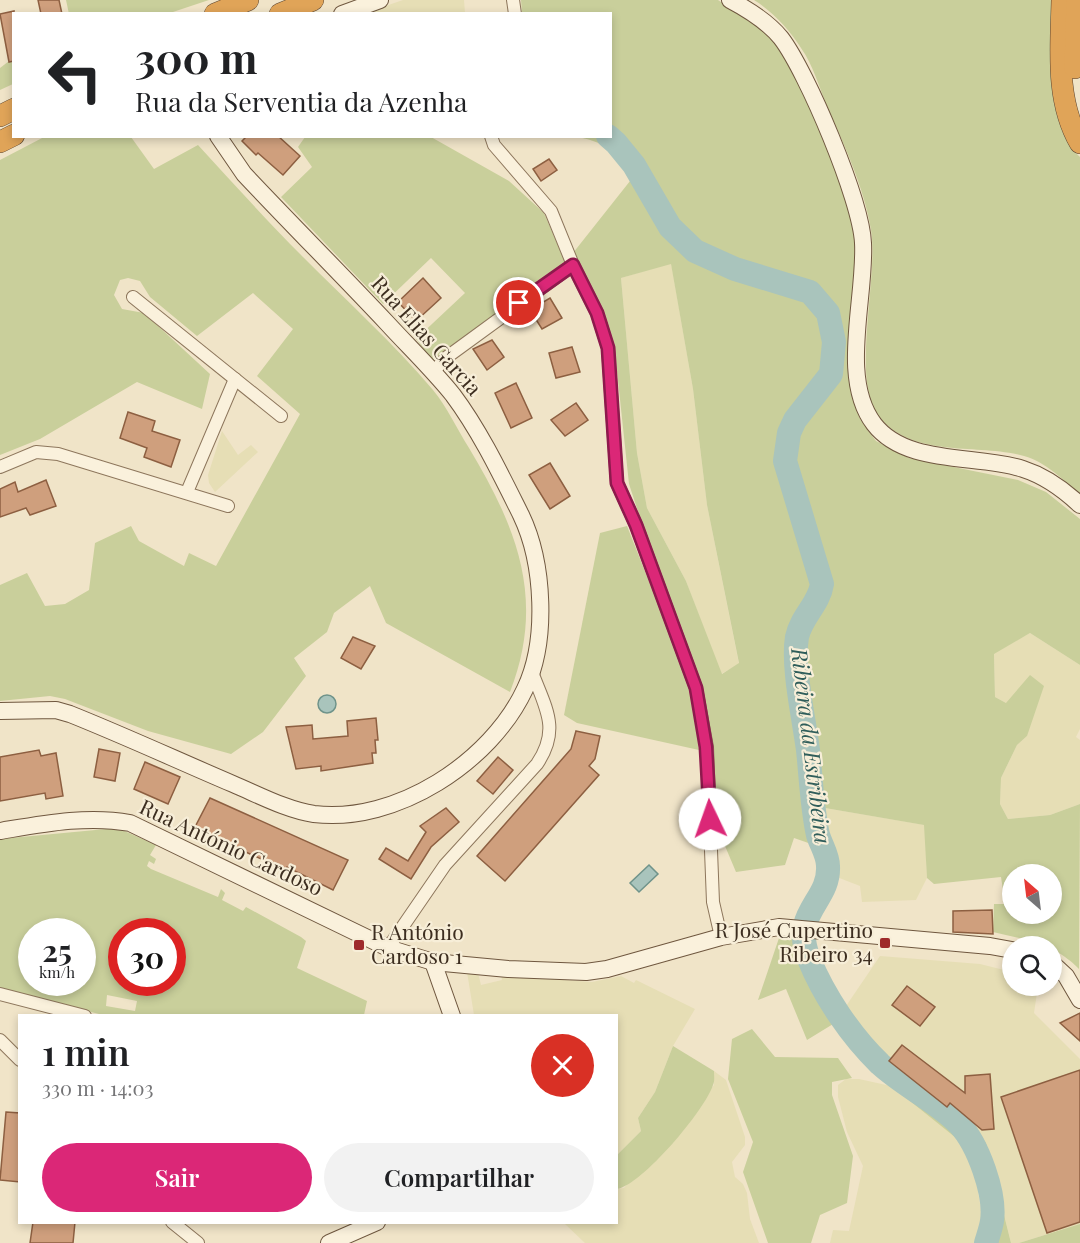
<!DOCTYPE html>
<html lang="pt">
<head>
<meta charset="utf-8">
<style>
	:root { --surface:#fff; --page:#f2f2f2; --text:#202124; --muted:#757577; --accent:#db2777 }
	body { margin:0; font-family:"Playfair Display",serif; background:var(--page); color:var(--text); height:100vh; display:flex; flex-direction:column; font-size:22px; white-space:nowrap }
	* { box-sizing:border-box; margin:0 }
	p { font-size:20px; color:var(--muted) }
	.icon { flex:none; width:33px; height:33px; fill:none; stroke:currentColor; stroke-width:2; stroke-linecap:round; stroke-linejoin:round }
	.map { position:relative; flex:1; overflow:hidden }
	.details { position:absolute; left:18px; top:1014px; width:600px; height:210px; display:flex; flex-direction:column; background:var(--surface); border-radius:0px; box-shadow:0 3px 9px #0003 }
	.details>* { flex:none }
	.banner { position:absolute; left:12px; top:12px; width:600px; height:126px; border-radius:0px; box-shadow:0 3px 9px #0003; background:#fff; color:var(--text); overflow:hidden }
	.needle { width:39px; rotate:332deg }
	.buttons { position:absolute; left:1002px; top:864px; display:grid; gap:12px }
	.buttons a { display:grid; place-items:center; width:60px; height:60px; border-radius:50%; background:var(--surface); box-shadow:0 3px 9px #0003; font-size:30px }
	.speed { position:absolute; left:18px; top:918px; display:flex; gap:12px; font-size:30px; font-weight:700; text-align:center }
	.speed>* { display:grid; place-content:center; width:78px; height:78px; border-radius:50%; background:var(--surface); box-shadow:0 3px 9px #0003; line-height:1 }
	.speed small { font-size:15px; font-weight:400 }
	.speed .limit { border:9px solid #d22; background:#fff; color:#111 }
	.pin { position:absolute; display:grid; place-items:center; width:51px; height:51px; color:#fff; margin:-26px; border:3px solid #fff; border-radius:50%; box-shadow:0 2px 6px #0007 }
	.me { position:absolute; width:66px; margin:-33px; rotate:357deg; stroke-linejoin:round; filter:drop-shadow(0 0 4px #0008) }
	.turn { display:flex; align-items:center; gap:21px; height:126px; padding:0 24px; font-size:27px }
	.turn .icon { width:78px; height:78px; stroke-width:2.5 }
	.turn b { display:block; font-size:42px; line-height:51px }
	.round { display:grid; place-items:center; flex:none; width:63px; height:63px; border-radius:32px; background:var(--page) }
	.overview { display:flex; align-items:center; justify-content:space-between; height:102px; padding:0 24px }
	h1 { font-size:36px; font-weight:600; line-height:45px }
	.cta { display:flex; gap:12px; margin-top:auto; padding:12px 24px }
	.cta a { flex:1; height:69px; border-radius:36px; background:var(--accent); color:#fff; font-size:24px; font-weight:600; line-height:69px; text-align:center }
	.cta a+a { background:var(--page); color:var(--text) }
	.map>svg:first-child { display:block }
	.farmland { fill:#e6deb5 }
	.green { fill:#c9cf9b; fill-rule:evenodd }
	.water { fill:#a9c4bc; stroke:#6f938a; stroke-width:1.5 }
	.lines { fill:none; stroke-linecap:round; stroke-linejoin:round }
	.river { stroke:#a9c4bc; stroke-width:24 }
	.building { fill:#cf9f7d; stroke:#8d5f41; stroke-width:1.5 }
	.street-casing { stroke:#8d765c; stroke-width:14 }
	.secondary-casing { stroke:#6f573f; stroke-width:18 }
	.highway-casing { stroke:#5b4430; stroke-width:22 }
	.street { stroke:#faf1dc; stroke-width:12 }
	.secondary { stroke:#faf1dc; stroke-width:16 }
	.highway { stroke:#e0a458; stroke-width:21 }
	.route-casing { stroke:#8e194d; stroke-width:15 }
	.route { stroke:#db2777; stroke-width:10 }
	.poi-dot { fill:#9e2a2b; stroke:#f7eed8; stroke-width:2 }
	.labels { text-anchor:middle; stroke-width:4.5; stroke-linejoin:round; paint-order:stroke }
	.street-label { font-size:21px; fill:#3d2e20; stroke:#f7eed8 }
	.poi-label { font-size:21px; fill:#3d2e20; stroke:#f7eed8; text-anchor:end }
	.water-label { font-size:22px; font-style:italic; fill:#2f5d5a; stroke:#f7eed8 }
</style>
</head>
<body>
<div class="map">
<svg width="1080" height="1243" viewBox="0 0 1080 1243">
	<rect width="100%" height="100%" fill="#f0e4c8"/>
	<g class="farmland">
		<polygon points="403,0 464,0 465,13 368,12"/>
		<polygon points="671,263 693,389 707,505 739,664 721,674 686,581 647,508 637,453 621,278"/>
		<polygon points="222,431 238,455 251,445 258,452 215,492 209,483 208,475"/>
		<polygon points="1030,633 1080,665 1080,729 1076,737 1080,740 1080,804 1050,815 1008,819 1000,804 1001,778 1017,745 1027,736 1006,703 995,697 994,653"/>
		<polygon points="825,808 925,825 927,878 916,900 862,902 860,886 829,874"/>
		<polygon points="880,956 980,964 1012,972 1012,986 1038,986 1034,1013 1080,1059 1080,1224 1019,1243 1011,1243 986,1143 979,1132 878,1053 844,1009"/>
		<polygon points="467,972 478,973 481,985 502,980 501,975 592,982 621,976 634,983 636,980 695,1009 673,1046 655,1092 638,1118 641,1131 618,1154 616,1016 474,1015"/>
		<polygon points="714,1071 726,1080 745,1137 745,1145 732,1162 735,1177 743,1184 747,1193 750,1219 759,1243 585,1243 564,1223 616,1222 617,1189 624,1188 714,1085"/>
		<polygon points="846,1079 859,1079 900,1088 966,1145 974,1164 982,1217 976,1243 830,1243 833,1230 849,1231 863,1166 847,1132 838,1097 838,1085"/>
	</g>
	<g class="green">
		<polygon points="66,0 209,0 170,13 69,14"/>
		<path d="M521,0H718L771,35L795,67L849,205L855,242L852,386L859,417L867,429L876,441L909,458L1018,480L1046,492L1080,519V665L1030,633L994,654L995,697L1006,703L1030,675L1044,686L1027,736L1017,745L1001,778L1000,804L1008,819L1050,815L1080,804L1079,969C1055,944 1027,940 993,932L994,904H1005L1001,877L934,884L927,878L924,825L825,808L830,881L810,920L795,918L820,879L817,846L794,838L785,865L736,872L725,846H717L711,752L655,563L629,484L614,343L573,253L634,176C615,150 609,144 578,137L610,136V14L522,13ZM671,264L693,389L707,505L739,663L722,674L686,581L647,508L637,453L621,278ZM1012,874H1052V914H1012Z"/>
		<path d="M754,0H1055C1054,47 1042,122 1080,157V494C1063,480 1046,462 1024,456C978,443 914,459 879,417C850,382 879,276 871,230C864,187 844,145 827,106C819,87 813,65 801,48C789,29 773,12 754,0Z"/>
		<polygon points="13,58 13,84 0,90 0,68"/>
		<path d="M44,137H131L154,169L198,145C233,183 267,221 303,257C347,301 393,343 433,390C447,407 457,429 469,448C517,528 546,599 510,692L386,623L370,586L334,613L327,632L294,658L306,676L263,732L231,754L148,731L65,699L50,696L0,701V585L27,573L45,606L65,604L89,590L95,543L131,526L139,541L184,566L189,553L216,566L300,414L257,376L293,329L253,293L197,336L150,297L140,281L128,278L120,280L114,295L122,309L144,313L210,374L202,409L137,382L40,439L0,455V160Z"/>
		<polygon points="305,137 431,137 509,181 544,213 565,262 434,363 416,339 465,293 431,258 383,304 281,197 312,167 298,147"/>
		<polygon points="627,526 693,692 699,750 577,723 564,715 600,533"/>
		<path d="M106,829H120L156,845L150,855L156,859L154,864L149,861L147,866L151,869L218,897L221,889L225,893L222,900L243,911L246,907L301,937L306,941L297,968L367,1001L364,1015H103L0,989V839ZM32,932H82V982H32ZM122,932H172V982H122ZM107,995L137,1001L135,1011L106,1006Z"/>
		<polygon points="788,936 810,939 815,957 844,1009 878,1053 979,1132 986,1143 1011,1243 976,1243 982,1217 977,1166 966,1146 884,1080 838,1021 807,1040 786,989 758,1000 779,938"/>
		<polygon points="752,1029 775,1057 838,1058 852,1078 832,1082 832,1095 853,1156 847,1203 820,1215 811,1243 768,1243 743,1172 753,1142 728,1079 732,1039"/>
		<path d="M673,1046L714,1071C714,1076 715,1081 713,1085C705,1110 642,1185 617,1189V1155L641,1131L638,1118L655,1092Z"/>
		<polygon points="1080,1224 1080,1243 1019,1243"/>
	</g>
	<g class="water">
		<circle cx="327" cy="704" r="9"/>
		<polygon points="649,865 658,874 639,892 630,883"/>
	</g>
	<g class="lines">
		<path class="river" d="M608,136L616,143L634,165L670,227L695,251L735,269L810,292L828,313L834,342L831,374L795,420L789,433L785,461L822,584C819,604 801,617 797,637C792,666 804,719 808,750C811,778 812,808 818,835C821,845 828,855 828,866C830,902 790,912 809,959C824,996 851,1036 880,1064C904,1086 936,1101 959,1124C978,1144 996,1194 992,1221C991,1228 988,1236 986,1243"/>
	</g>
	<g class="building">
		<polygon points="38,0 59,0 62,14 41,14"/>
		<polygon points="14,11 14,61 9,62 0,14"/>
		<polygon points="247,136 278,136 300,156 283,175 258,153 256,155 242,141"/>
		<polygon points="549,159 557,170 541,181 533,169"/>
		<polygon points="423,278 441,298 416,321 398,302"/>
		<polygon points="550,298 562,318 542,329 530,310"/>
		<polygon points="492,340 504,357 487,370 473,349"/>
		<polygon points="572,347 580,372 556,378 549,353"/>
		<polygon points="516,383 532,418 511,428 495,393"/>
		<polygon points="576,403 588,420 565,436 551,420"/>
		<polygon points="128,412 155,421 152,431 180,440 171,467 144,457 147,448 120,438"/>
		<polygon points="550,463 570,496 550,509 529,475"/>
		<polygon points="46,480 56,506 30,515 26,508 0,517 0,489 15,482 18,492"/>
		<polygon points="353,637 375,646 361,669 341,658"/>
		<polygon points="376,718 378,740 375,740 376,753 372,753 373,763 321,771 321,766 296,769 286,727 312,725 313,739 348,736 347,721"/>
		<polygon points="576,731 600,736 595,759 589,766 599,775 505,881 477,856 571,749"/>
		<polygon points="99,749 120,753 115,781 94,777"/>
		<polygon points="39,750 41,756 56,753 63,796 46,799 45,793 0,801 0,757"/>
		<polygon points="498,757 513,770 493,794 477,781"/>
		<polygon points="145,762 180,777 168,804 134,789"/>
		<polygon points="210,798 348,860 333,890 287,867 286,870 194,829"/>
		<polygon points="446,808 459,822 431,847 411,879 379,859 386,848 408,861 426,832 420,826"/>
		<polygon points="992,910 993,934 953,932 953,911"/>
		<polygon points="907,986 935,1007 920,1026 892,1005"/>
		<polygon points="1080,1013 1080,1041 1060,1023"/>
		<polygon points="902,1045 965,1093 965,1076 990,1074 994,1129 982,1130 950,1103 947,1107 889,1061"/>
		<polygon points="1080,1070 1080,1222 1047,1233 1001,1097"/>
		<polygon points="6,1112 20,1113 20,1182 0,1180"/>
		<polygon points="33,1222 75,1222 73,1243 30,1243"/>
	</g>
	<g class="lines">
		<g class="street-casing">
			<g id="street">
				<polyline points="513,0 515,14"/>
				<polyline points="491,136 494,145 551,211 573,265 597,313 608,348 617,483 636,525 696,688 707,747 713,902 721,937"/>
				<polyline points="133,297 281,416"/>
				<polyline points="433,372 447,357 573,265"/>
				<polyline points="0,467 36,452 58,454 228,506"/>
				<polyline points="187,492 235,379"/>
				<path d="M388,948L445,865L537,764C561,729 545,707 532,672"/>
				<polyline points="0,994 85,1016"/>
				<polyline points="0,1040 20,1060"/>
				<polyline points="172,1222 198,1243"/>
			</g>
		</g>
		<g class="secondary-casing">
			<g id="secondary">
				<path d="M730,0C749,10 767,21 781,38C807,72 861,200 863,243C866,298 839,378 874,424C906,466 978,454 1023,469C1045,476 1063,489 1080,505"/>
				<polyline points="342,14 380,0"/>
				<path d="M0,711L56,710L70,714C125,736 179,761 233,784C259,795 287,810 314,814C396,824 491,762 525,689C548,641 544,563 521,515C501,475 480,431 453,395C433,370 409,347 387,323C340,273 291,224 244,174L218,136"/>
				<path d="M0,831C42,824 87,815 130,823L388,948L433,962L508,969L586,972L607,969L721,937L779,927L990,946L1012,950"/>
				<polyline points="433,962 452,1016"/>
				<polyline points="1052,963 1066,976 1080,1000"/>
				<polyline points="329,1243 377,1222"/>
			</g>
		</g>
		<g class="highway-casing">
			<g id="highway">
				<path d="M1062,0C1061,48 1055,100 1080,143"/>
				<polyline points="215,14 248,0"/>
				<polyline points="280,14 313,0"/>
				<polyline points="1075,68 1077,0"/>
				<polyline points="0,116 14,109"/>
				<polyline points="0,142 14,135"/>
			</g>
		</g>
		<use href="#street" class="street"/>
		<use href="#secondary" class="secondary"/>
		<use href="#highway" class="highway"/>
	</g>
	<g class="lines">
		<g class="route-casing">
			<polyline id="route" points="519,303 573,265 597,313 608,348 617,483 636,525 696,688 706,747 710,819"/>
		</g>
		<use href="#route" class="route"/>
	</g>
	<g class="poi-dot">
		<rect x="879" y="937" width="12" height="12" rx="3"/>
		<rect x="353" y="939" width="12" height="12" rx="3"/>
	</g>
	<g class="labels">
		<g class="street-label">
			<text transform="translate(426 336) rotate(48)" y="7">Rua Elias Garcia</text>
			<text transform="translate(231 848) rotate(25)" y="7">Rua António Cardoso</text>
		</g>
		<g class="poi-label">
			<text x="873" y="938">R José Cupertino<tspan x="873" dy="24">Ribeiro 34</tspan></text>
			<text x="371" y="940" text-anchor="start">R António<tspan x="371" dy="24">Cardoso 1</tspan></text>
		</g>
		<g class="water-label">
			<text transform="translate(811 746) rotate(83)" y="8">Ribeira da Estribeira</text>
		</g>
	</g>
</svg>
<div class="buttons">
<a><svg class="needle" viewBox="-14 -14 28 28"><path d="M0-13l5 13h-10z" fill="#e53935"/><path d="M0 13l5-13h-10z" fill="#757577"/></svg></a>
<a><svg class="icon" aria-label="search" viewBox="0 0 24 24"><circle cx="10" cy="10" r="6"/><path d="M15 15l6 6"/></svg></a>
</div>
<div class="speed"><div>25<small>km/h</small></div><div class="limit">30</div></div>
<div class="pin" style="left:519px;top:303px;background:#d93025"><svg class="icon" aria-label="arrive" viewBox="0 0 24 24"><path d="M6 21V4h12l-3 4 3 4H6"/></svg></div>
<svg class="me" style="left:710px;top:819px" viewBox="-20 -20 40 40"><circle r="19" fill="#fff"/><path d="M0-13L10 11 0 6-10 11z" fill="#db2777"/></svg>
<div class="banner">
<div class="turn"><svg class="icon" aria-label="left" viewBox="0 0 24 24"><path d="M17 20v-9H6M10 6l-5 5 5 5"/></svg><div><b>300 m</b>Rua da Serventia da Azenha</div></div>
</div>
<section class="details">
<div class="overview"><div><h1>1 min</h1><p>330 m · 14:03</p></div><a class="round" style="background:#d93025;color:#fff"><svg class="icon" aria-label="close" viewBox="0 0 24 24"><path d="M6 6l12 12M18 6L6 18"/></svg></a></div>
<div class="cta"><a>Sair</a><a>Compartilhar</a></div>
</section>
</div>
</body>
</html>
